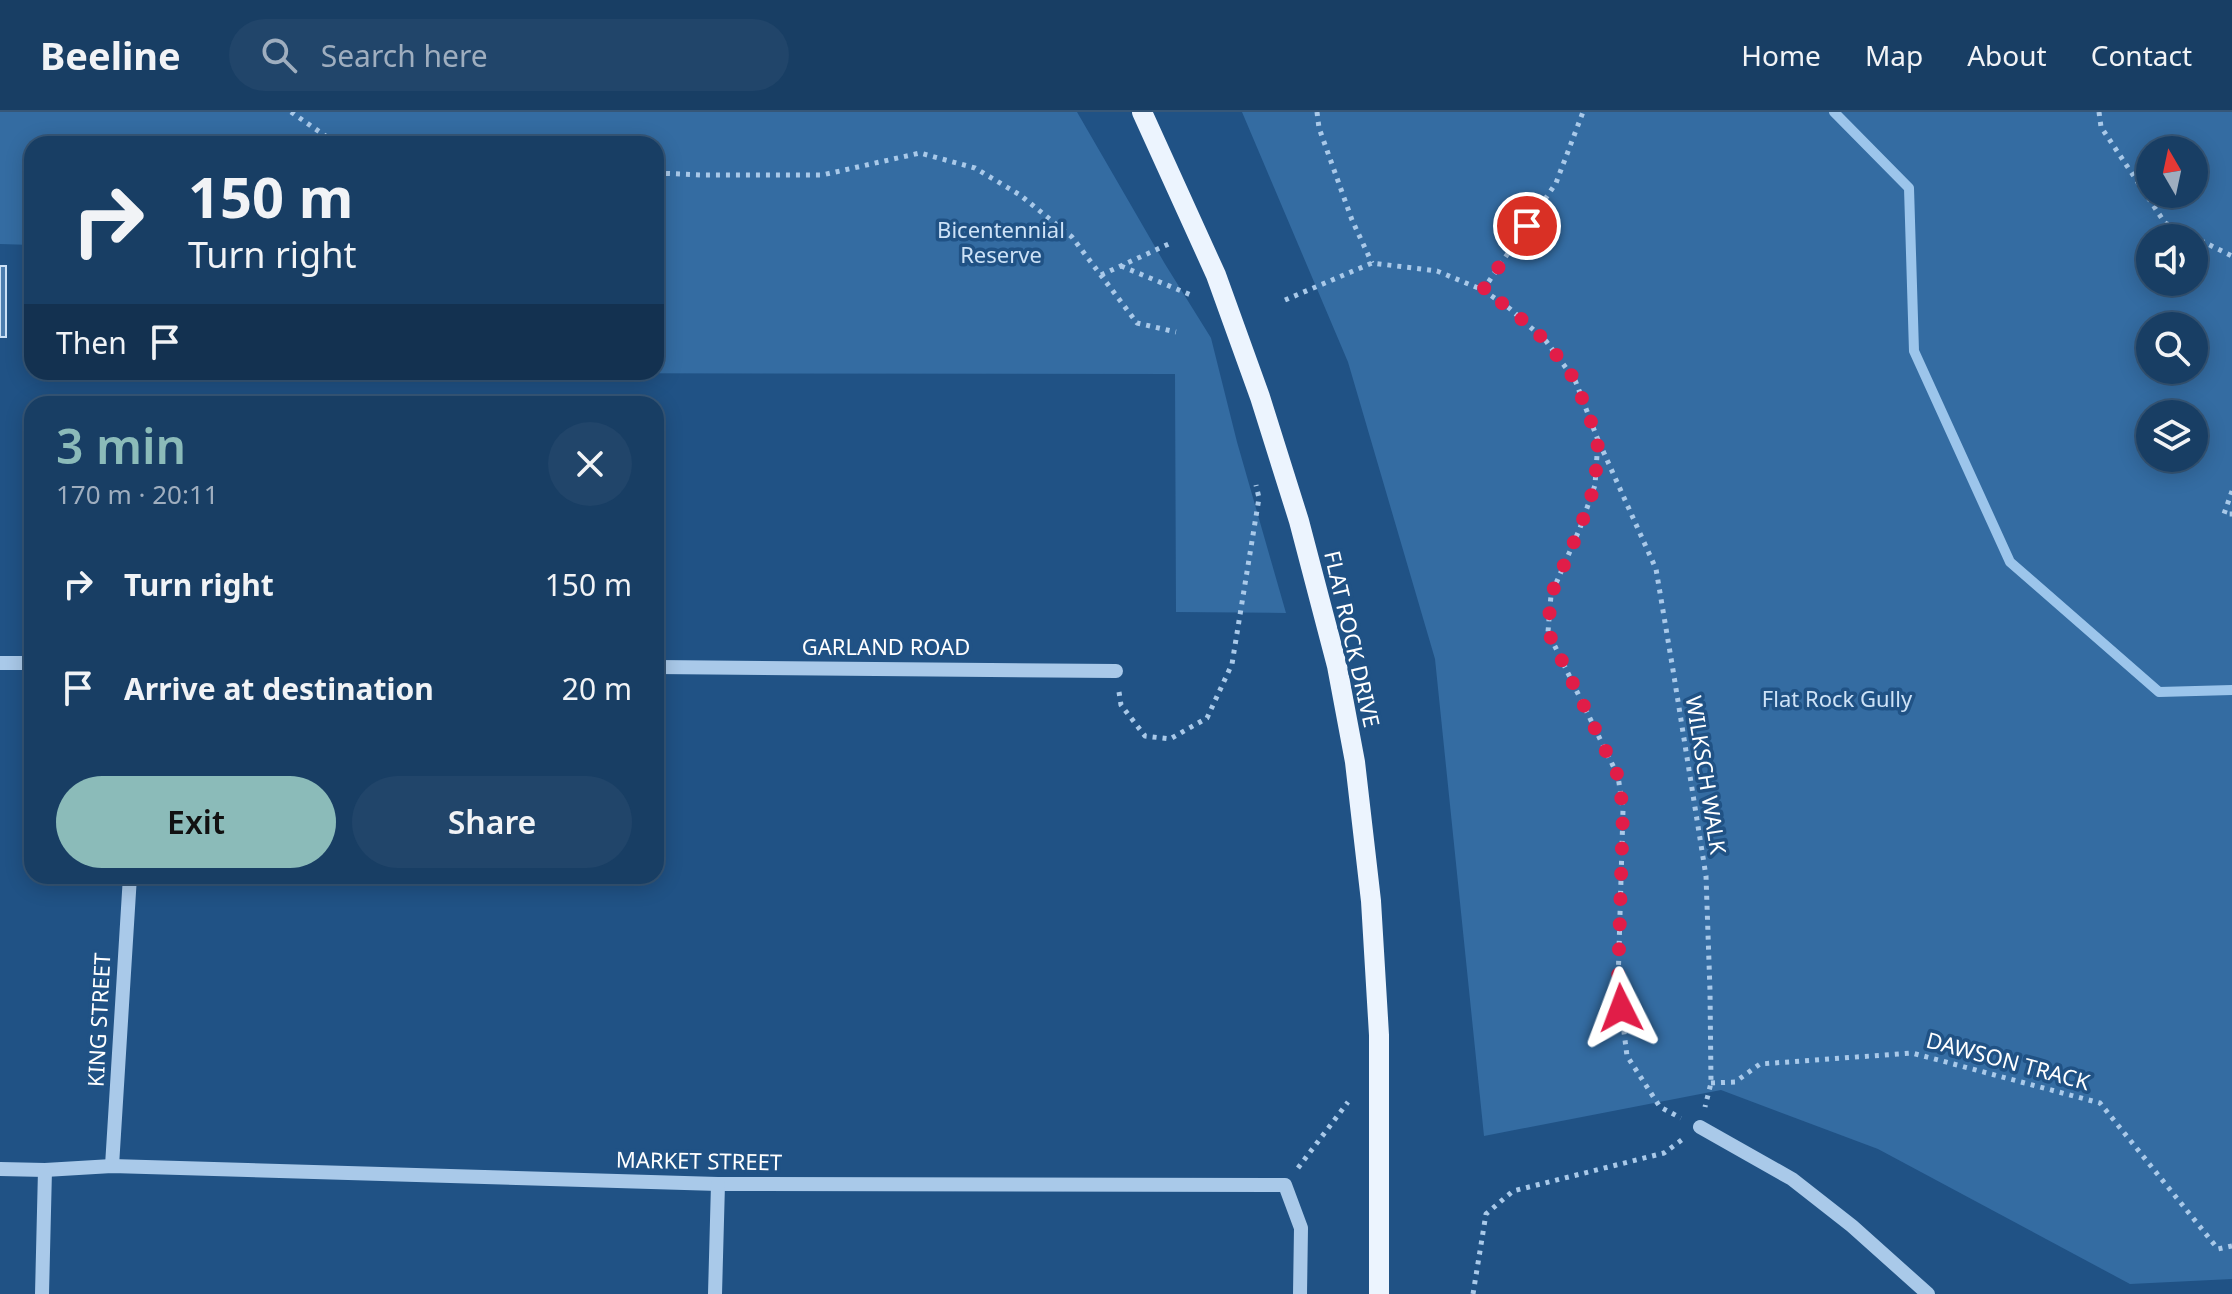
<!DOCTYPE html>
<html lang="en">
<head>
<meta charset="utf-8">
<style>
	:root { --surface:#183e64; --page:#21456a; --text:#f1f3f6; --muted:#9faebf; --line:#365778; --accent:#8bbbb9 }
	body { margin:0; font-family:"Noto Sans",sans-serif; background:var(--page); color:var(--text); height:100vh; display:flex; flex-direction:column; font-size:30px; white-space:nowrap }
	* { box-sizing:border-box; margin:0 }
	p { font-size:26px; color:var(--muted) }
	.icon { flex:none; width:44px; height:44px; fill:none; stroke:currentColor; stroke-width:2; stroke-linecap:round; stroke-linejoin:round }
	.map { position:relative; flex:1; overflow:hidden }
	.details { position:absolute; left:24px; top:284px; width:640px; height:488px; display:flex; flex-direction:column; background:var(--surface); border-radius:24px; box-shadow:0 4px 20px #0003,0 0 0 2px var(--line) }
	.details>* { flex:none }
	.hud { position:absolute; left:24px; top:24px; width:640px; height:244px; border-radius:24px; box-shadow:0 4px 20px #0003,0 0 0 2px var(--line); background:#183e64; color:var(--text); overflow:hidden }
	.needle { width:52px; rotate:351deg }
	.fabs { position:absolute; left:2136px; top:24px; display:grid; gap:16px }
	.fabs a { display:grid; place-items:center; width:72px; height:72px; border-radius:50%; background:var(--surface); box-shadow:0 4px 20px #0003,0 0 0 2px var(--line); font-size:40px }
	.pin { position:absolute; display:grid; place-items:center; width:68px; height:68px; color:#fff; margin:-34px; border:4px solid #fff; border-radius:50%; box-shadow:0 2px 8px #0007 }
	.me { position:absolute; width:88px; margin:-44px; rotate:357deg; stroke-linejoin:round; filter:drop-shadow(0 0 6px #0008) }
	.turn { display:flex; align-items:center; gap:28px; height:168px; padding:0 32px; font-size:36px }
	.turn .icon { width:104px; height:104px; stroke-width:2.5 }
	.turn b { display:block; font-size:56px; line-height:68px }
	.then { display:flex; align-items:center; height:76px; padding:0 32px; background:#0003; gap:16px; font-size:30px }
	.round { display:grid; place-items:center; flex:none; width:84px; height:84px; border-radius:42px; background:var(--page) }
	.headline { display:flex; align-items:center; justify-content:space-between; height:136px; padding:0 32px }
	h1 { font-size:48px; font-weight:600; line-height:60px; color:var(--accent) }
	.primary-button { display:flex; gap:16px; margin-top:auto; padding:16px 32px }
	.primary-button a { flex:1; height:92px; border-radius:48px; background:var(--accent); color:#111; font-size:32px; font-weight:600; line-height:92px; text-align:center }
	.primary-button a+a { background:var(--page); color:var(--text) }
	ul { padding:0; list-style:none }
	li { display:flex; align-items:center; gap:24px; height:104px; padding:0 32px }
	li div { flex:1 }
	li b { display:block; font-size:30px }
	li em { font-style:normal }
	header { display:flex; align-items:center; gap:48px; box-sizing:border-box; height:112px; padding:0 40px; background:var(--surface); border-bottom:2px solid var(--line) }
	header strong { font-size:38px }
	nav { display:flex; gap:44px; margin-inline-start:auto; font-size:28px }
	.search { width:560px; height:72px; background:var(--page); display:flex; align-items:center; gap:20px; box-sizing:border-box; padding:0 28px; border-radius:44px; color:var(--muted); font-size:30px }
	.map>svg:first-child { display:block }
	.green { fill:#346ca2; fill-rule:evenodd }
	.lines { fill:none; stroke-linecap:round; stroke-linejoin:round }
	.stream { stroke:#9cc5eb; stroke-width:10 }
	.building { fill:#4d7eaf; stroke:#cde2f7; stroke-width:2 }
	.path { stroke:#a9c9e9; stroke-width:5; stroke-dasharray:4 6; stroke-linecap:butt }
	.minor { stroke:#a9c9e9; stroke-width:14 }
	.major { stroke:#ecf4fe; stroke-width:20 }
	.route { stroke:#e11d48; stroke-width:14; stroke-dasharray:0 25.2 }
	.labels { text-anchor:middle; stroke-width:7; stroke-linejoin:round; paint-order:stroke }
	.park-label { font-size:22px; fill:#cde2f7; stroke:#205285 }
	.street-label { font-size:22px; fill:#fff; stroke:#205285 }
</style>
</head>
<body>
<header>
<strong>Beeline</strong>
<div class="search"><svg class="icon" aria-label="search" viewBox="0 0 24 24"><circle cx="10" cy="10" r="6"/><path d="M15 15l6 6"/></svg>Search here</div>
<nav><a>Home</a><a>Map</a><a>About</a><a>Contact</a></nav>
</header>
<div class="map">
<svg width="2232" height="1182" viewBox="0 0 2232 1182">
	<rect width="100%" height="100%" fill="#205285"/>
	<g class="green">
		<polygon points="0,0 1077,0 1165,152 1211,226 1237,330 1286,501 1176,500 1175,262 505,261 656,260 656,32 32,32 32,133 0,132"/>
		<path d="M1242,0H2232V1167L2130,1172L1878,1037L1721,978L1484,1024L1435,547L1348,250ZM2150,38H2194V82H2150ZM2150,126H2194V170H2150ZM2150,214H2194V258H2150ZM2150,302H2194V346H2150Z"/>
	</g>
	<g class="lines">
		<polyline class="stream" points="1834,0 1909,76 1914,239 2010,450 2159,580 2232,578"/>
	</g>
	<rect class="building" x="0" y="154" width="6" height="71"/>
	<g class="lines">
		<g class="path">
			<polyline points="291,0 337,32"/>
			<polyline points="1317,0 1319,16 1352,108 1372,151"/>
			<polyline points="2099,0 2101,15 2165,111 2232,144"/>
			<polyline points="656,61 702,63 822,63 920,41 975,56 1020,83 1072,125 1137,211 1176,220"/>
			<polyline points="1121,154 1191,183 1192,186"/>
			<polyline points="1101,163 1173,130"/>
			<polyline points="1483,178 1556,71 1583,0"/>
			<polyline points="1285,188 1372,151 1437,159 1483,178 1509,196 1546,229 1575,268 1598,328 1595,373 1580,416 1551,483 1548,520 1618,664 1623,698 1618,872 1627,944 1660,995 1681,1006"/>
			<polyline points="1599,330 1656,457 1673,558 1706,764 1710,879 1711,971 1705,995"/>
			<polyline points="2232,379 2224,402 2232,402"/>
			<polyline points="1119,580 1121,593 1145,624 1170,627 1207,606 1232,552 1259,386 1256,373"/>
			<polyline points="1711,971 1735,970 1760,952 1912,941 2100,991 2218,1137 2232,1134"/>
			<polyline points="1298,1056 1348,990"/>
			<polyline points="1473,1182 1486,1102 1513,1079 1664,1041 1683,1027"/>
		</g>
		<g class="minor">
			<polyline points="0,551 32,551"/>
			<polyline points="656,555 1116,559"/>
			<polyline points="1700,1015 1792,1067 1852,1114 1928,1182"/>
			<polyline points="112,1054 130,764"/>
			<polyline points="0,1057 45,1058 112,1054 718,1072 1285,1073 1301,1116 1300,1182"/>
			<polyline points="42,1182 45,1058"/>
			<polyline points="715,1182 718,1072"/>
		</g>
		<polyline class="major" points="1142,0 1216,163 1260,285 1299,409 1337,554 1355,650 1371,789 1379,923 1379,1182"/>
	</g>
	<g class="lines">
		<polyline class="route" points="1527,114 1483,178 1509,196 1546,229 1575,268 1598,328 1595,373 1580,416 1551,483 1548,520 1618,664 1623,698 1618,872 1621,896"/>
	</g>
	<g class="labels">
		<g class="park-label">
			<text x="1001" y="126">Bicentennial<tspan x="1001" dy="25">Reserve</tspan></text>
			<text x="1837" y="595">Flat Rock Gully</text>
		</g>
		<g class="street-label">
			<text transform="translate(1352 527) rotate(77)" y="8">FLAT ROCK DRIVE</text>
			<text x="886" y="543">GARLAND ROAD</text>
			<text transform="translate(1706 663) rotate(81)" y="8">WILKSCH WALK</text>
			<text transform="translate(99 908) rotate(-87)" y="8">KING STREET</text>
			<text transform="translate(2008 949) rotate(15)" y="8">DAWSON TRACK</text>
			<text transform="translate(699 1049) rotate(1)" y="8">MARKET STREET</text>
		</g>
	</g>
</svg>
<div class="fabs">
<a><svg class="needle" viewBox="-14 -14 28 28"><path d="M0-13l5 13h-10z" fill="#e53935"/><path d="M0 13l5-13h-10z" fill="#9faebf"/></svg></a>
<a><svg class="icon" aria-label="sound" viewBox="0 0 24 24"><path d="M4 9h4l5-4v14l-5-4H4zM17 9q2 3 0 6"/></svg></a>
<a><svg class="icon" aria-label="search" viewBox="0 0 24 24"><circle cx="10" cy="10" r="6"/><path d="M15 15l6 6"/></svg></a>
<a><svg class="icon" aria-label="layers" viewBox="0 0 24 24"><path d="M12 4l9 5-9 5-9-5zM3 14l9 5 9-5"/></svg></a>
</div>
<div class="pin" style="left:1527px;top:114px;background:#d93025"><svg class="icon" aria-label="arrive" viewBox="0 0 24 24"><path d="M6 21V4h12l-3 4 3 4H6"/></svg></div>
<svg class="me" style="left:1621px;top:896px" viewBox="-20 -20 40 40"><path d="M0-17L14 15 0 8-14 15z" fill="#e11d48" stroke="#fff" stroke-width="4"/></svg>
<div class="hud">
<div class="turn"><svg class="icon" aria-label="right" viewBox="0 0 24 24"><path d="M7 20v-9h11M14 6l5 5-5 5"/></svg><div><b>150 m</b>Turn right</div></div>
<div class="then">Then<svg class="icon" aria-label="arrive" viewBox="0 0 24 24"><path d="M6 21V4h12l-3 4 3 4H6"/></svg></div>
</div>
<section class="details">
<div class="headline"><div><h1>3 min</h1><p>170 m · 20:11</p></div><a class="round"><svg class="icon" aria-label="close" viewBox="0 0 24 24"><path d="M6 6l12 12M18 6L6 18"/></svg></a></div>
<ul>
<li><svg class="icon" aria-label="right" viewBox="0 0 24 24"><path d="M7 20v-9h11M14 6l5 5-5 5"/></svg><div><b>Turn right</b></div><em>150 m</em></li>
<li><svg class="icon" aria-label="arrive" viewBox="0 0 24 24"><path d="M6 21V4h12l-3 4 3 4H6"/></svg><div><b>Arrive at destination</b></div><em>20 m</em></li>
</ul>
<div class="primary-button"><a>Exit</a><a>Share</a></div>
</section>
</div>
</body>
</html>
